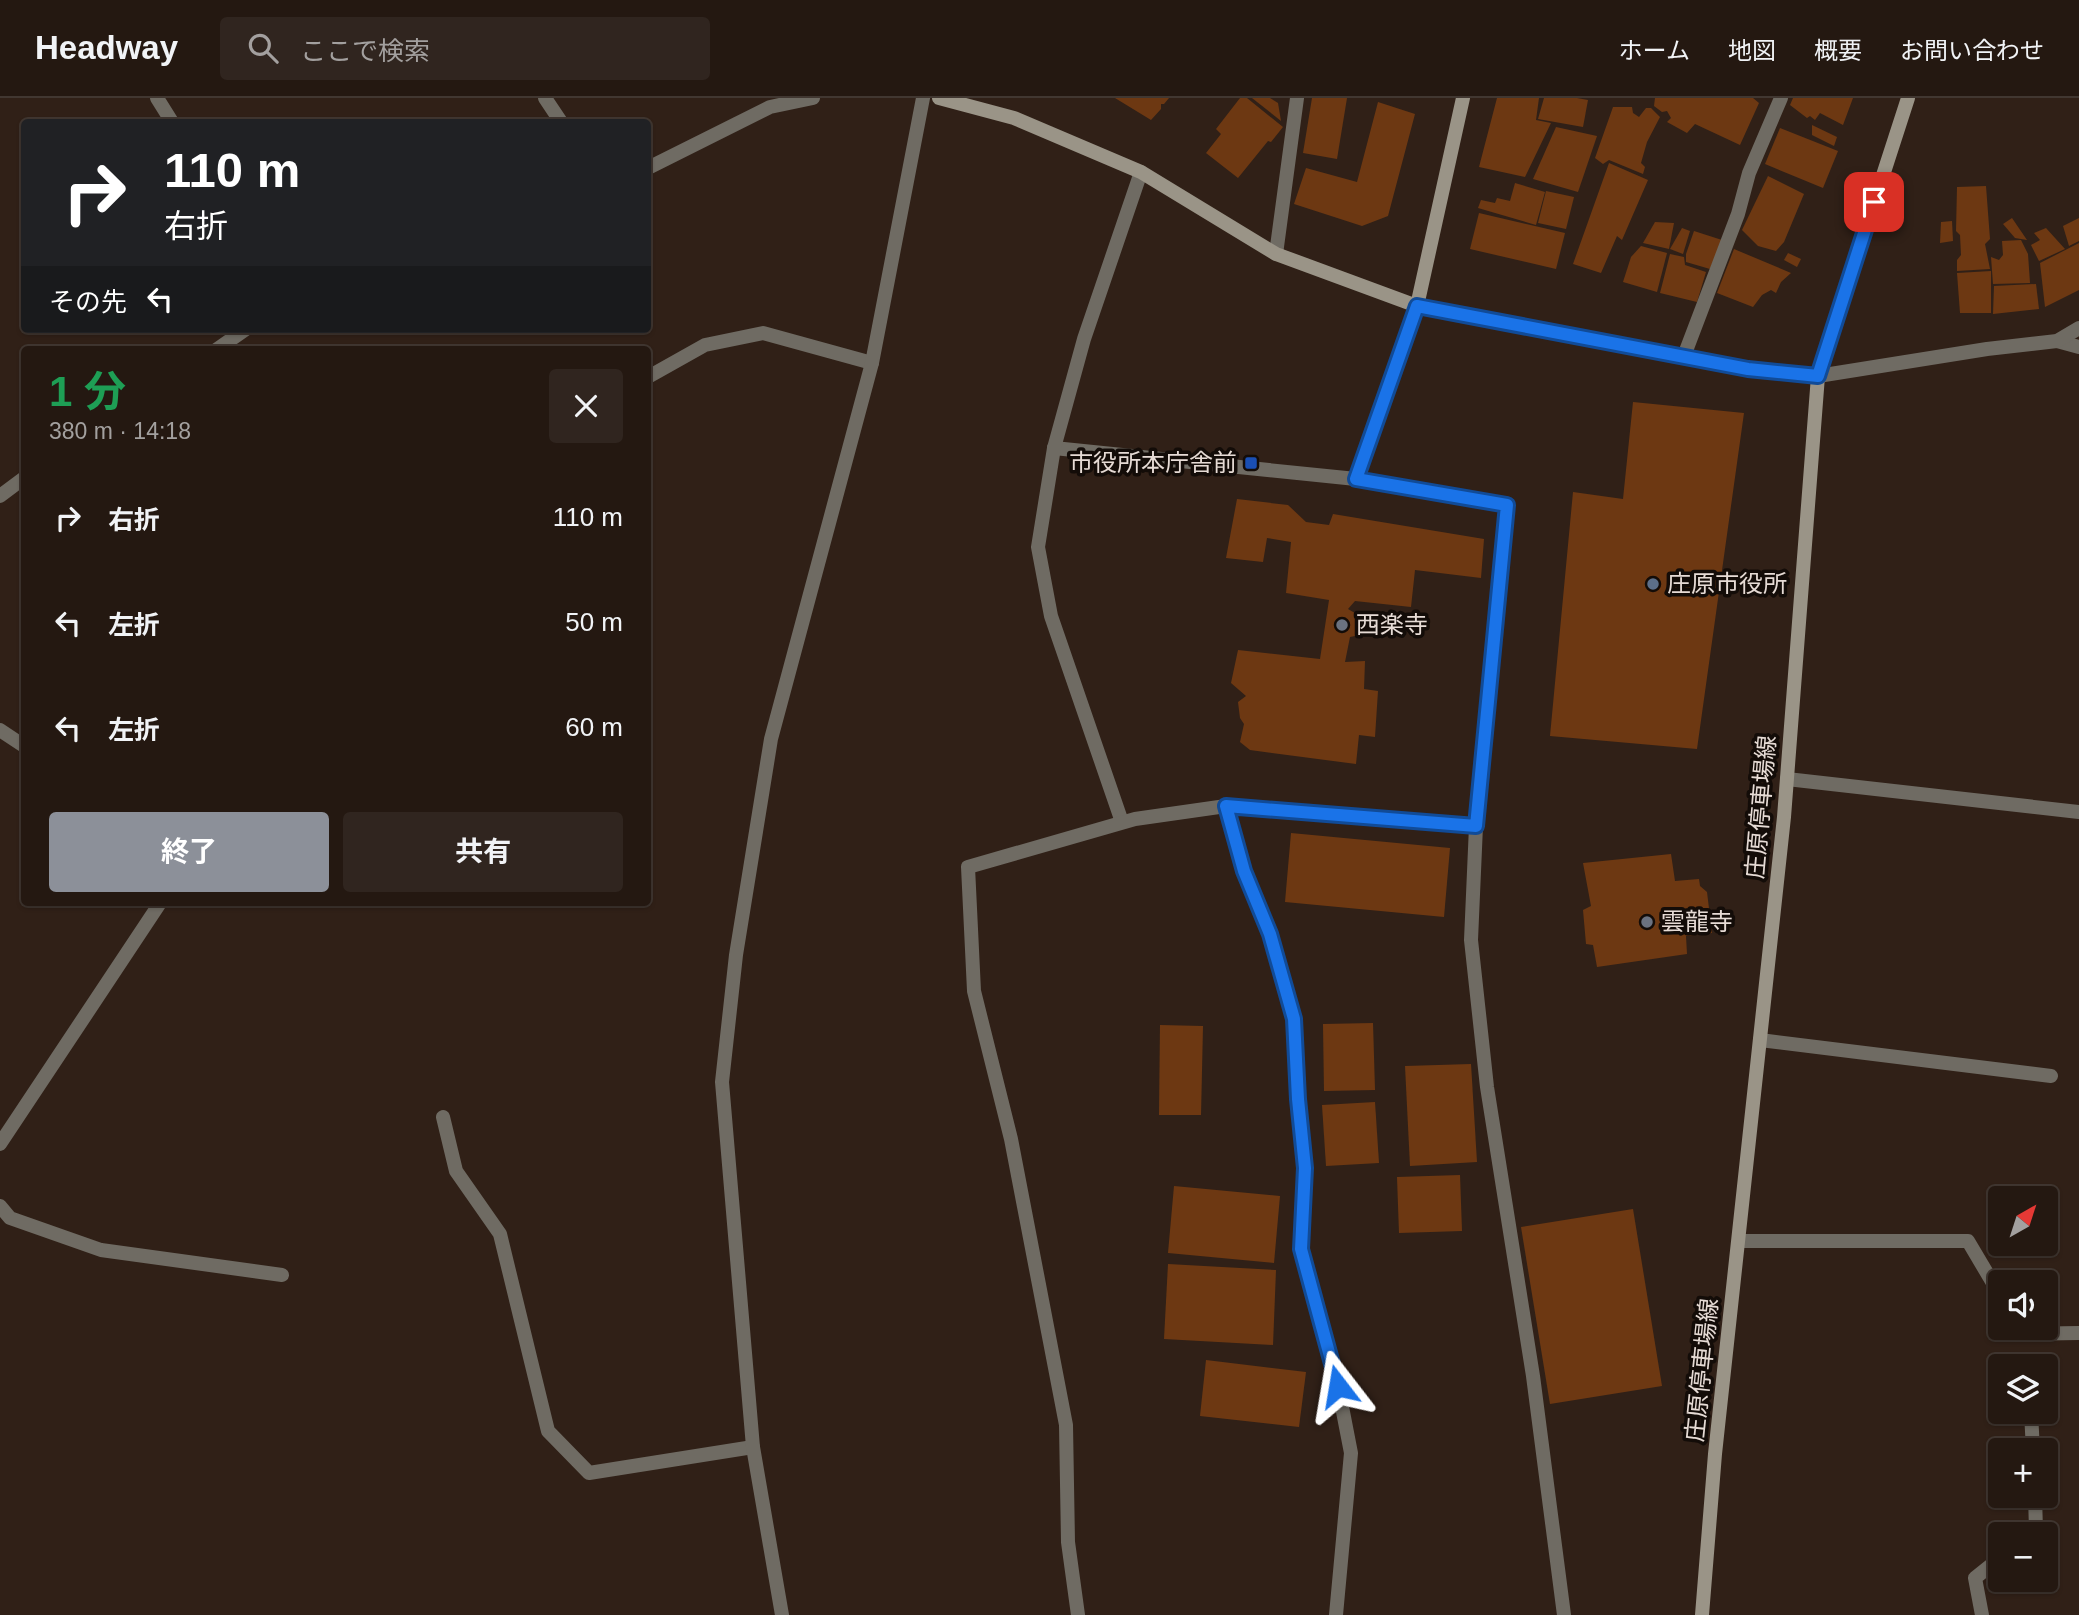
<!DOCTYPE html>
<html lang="ja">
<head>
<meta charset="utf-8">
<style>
	:root { --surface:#241811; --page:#30251f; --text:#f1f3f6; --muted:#a3a09f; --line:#413731; --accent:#8c9099 }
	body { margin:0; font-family:Arial,"Noto Sans JP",sans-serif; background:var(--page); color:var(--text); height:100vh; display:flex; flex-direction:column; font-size:26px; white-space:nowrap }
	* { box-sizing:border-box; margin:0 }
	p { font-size:23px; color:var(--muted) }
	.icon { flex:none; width:38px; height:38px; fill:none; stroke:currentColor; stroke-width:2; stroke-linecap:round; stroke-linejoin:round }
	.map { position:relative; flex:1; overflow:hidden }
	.side { position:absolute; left:21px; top:248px; width:630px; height:560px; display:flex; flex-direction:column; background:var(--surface); border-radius:7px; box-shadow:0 2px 5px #0004,0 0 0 2px var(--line) }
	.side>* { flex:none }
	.banner { position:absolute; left:21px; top:21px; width:630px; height:214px; border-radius:7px; box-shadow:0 2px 5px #0004,0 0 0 2px var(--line); background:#202124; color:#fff; overflow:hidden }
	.needle { width:46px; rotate:39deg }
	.tools { position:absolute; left:1988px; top:1088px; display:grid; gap:14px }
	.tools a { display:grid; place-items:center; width:70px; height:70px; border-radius:7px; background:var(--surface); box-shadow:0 2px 5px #0004,0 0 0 2px var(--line); font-size:35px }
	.pin { position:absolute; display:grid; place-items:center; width:60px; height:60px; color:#fff; margin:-30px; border-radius:14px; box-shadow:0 4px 10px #0006 }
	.me { position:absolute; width:77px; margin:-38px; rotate:346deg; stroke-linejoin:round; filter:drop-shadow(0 0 5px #0008) }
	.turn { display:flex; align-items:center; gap:24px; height:147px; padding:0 28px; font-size:32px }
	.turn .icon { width:91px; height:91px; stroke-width:2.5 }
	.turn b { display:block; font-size:49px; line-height:60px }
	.then { display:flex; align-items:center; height:66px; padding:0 28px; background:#0003; gap:14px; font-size:26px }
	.round { display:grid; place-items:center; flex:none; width:74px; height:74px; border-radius:7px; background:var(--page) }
	.overview { display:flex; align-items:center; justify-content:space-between; height:119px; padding:0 28px }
	h1 { font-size:42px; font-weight:700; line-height:52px; color:#1e9e55 }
	.primary-button { display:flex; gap:14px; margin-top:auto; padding:14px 28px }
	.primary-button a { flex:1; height:80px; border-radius:7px; background:var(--accent); color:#fff; font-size:28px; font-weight:700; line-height:80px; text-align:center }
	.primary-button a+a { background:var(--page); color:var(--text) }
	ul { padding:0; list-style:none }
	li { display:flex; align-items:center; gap:21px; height:105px; padding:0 28px }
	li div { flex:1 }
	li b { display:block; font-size:26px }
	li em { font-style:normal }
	header { display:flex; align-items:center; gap:42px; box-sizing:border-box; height:98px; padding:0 35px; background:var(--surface); border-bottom:2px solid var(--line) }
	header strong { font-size:33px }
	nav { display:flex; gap:38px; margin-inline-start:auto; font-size:24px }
	.search { width:490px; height:63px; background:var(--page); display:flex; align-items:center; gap:18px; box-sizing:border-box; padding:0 24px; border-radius:7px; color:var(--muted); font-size:26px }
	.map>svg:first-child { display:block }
	.building { fill:#6d3812 }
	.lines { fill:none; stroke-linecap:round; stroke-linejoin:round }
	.street { stroke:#6f6b63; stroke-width:14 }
	.secondary { stroke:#9a9487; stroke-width:14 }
	.route-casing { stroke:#114b97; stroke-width:18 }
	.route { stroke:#1a73e8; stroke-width:12 }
	.transit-dot { fill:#1a4fb4; stroke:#130c08; stroke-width:2.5 }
	.service-dot { fill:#5c6f8a; stroke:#130c08; stroke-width:2.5 }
	.worship-dot { fill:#6b7280; stroke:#130c08; stroke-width:2.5 }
	.labels { text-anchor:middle; stroke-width:7; stroke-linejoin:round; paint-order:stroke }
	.poi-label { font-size:24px; fill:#e6dbd5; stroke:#130c08; text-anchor:start }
	.street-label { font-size:24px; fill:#e6dbd5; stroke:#130c08 }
</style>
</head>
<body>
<header>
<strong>Headway</strong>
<div class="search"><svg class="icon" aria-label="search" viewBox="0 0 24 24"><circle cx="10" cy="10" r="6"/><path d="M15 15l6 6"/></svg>ここで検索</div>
<nav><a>ホーム</a><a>地図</a><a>概要</a><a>お問い合わせ</a></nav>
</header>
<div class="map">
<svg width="2079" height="1517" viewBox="0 0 2079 1517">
	<rect width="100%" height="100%" fill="#302017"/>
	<g class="building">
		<polygon points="1115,0 1169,0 1164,6 1161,6 1161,11 1151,22"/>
		<polygon points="1240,0 1247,0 1283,29 1271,44 1268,43 1238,80 1206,55 1221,36 1216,31"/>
		<polygon points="1252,0 1270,0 1278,5 1281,23"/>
		<polygon points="1312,0 1347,0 1337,61 1303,55"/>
		<polygon points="1497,0 1539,0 1536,22 1551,25 1525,79 1479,69"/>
		<polygon points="1544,0 1577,0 1588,2 1583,29 1538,21"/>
		<polygon points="1655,0 1753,0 1759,5 1740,47 1695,26 1687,35 1667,24 1671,20 1667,13 1662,14 1654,8"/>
		<polygon points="1793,0 1853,0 1843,27 1820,15 1815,22 1810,18 1807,20 1790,7"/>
		<polygon points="1378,4 1415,16 1388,118 1362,128 1294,106 1306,70 1357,84"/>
		<polygon points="1613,9 1632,9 1633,15 1639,19 1646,10 1651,10 1660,19 1647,44 1641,65 1645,69 1643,76 1609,62 1603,66 1595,60"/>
		<polygon points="1812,27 1837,39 1834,48 1812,37"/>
		<polygon points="1556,29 1597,38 1578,94 1533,81"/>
		<polygon points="1780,30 1838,53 1823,90 1765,66"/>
		<polygon points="1609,65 1648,82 1622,142 1617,138 1601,175 1573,166"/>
		<polygon points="1768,78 1804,96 1784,144 1776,153 1758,148 1742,132"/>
		<polygon points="1515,85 1545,94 1536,127 1478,110 1481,102 1495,105 1497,100 1510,103"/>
		<polygon points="1986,88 1990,141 1985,146 1990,171 1957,173 1957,162 1961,157 1960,137 1956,133 1957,89"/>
		<polygon points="1546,93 1574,99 1566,131 1538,125"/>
		<polygon points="1479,115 1565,135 1556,171 1470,151"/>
		<polygon points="2012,120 2027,142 2015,140 2003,126"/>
		<polygon points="2079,120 2079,143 2069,148 2063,128"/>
		<polygon points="1952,123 1953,143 1940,145 1941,124"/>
		<polygon points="1655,124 1674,125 1669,151 1643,145"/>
		<polygon points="1682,130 1690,133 1683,156 1670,151"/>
		<polygon points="2046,130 2065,151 2039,163 2031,147 2040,142 2034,135"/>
		<polygon points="1694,133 1722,142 1710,171 1686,164 1686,156"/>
		<polygon points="2021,142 2028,156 2030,185 1993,186 1991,159 1999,162 2003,157 2002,143"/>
		<polygon points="2079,145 2079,192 2045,209 2040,165"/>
		<polygon points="1641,148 1667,155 1657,194 1623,184 1631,159"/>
		<polygon points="1734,151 1791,175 1781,184 1776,195 1771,192 1762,197 1753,209 1717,195"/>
		<polygon points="1788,155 1801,161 1797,169 1784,162"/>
		<polygon points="1670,156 1684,159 1685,167 1706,174 1697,204 1660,195"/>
		<polygon points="1991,173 1991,215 1960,215 1957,175"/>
		<polygon points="2036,186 2039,211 1993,216 1994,188"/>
		<polygon points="1633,304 1744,315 1697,651 1550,638 1573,394 1623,401"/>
		<polygon points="1237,401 1288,407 1306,424 1329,427 1333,416 1484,441 1481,480 1415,472 1411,509 1355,503 1348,511 1360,518 1360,537 1350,539 1345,564 1365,563 1364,591 1378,593 1375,639 1359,637 1356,666 1250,652 1240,644 1244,626 1240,620 1238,604 1246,598 1231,585 1238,552 1320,561 1329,502 1286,495 1291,444 1267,440 1263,464 1226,460"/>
		<polygon points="1291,735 1450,750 1444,819 1285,804"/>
		<polygon points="1671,756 1675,783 1699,781 1700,788 1707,794 1712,835 1686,838 1687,856 1597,869 1593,847 1586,846 1583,812 1591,808 1583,765"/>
		<polygon points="1373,925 1375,992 1324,993 1323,926"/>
		<polygon points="1160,927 1203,928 1201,1017 1159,1017"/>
		<polygon points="1471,966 1477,1064 1410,1068 1405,968"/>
		<polygon points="1375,1004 1379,1065 1326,1068 1322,1007"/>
		<polygon points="1460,1077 1462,1133 1399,1135 1397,1079"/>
		<polygon points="1174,1088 1280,1098 1274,1165 1168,1155"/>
		<polygon points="1633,1111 1662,1288 1550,1306 1521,1129"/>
		<polygon points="1168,1166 1276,1172 1273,1247 1164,1241"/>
		<polygon points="1206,1262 1306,1274 1299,1329 1200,1318"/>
	</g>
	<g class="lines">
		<g class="street">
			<polyline points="157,0 172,24"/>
			<polyline points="545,0 561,24"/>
			<polyline points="648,70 770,9 813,0"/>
			<polyline points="1276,156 1297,0"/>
			<polyline points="1417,208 1356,381 1507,407 1476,728 1471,842 1487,989 1533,1278 1564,1517"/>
			<polyline points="2057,243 2079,249"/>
			<polyline points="216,252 246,231"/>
			<polyline points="1684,258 1738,116 1749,75 1781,0"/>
			<polyline points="1818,278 1987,251 2057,243 2079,230"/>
			<polyline points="648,279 705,247 763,235 872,265"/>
			<polyline points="1054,350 1356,381"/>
			<polyline points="0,398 24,380"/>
			<polyline points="0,632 24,648"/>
			<polyline points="1787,681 2079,714"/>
			<polyline points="1122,724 1051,518 1038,449 1054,350 1084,241 1141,74"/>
			<polyline points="1760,942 2051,978"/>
			<polyline points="443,1019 456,1073 500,1136 548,1333 589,1375 753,1349"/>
			<polyline points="0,1046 160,805"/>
			<polyline points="0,1108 10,1120 101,1152 282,1177"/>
			<polyline points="1739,1143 1968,1143 2000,1197"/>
			<polyline points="2020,1230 2023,1236 2079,1235"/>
			<polyline points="2030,1267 2030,1269"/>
			<polyline points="2031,1314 2033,1353"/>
			<polyline points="2030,1437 2036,1432 2035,1398"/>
			<polyline points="782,1517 753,1349 722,984 736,857 771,641 872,265 923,0"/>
			<polyline points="1078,1517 1068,1444 1066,1327 1011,1041 974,893 968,769 1135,721 1226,708"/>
			<polyline points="1336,1517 1351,1355 1338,1288 1301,1151 1305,1070 1298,1001 1294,921 1270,836 1245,773 1226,708 1476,728"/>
			<polyline points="1982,1517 1975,1480 2000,1460"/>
		</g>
		<g class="secondary">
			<polyline points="939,0 1014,20 1141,74 1276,156 1417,208"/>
			<polyline points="1463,0 1417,208 1748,271 1818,278"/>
			<polyline points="1702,1517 1715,1356 1784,719 1818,278 1908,0"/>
		</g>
	</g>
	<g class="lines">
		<g class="route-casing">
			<polyline id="route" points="1338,1288 1301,1151 1305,1070 1298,1001 1294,921 1270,836 1244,773 1226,708 1476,728 1507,407 1356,381 1417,208 1748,271 1818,278 1874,104"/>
		</g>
		<use href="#route" class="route"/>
	</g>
	<rect class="transit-dot" x="1244" y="358" width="14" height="14" rx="3.5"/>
	<circle class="service-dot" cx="1653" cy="486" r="7"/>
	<g class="worship-dot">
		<circle cx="1342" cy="527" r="7"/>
		<circle cx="1647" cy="824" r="7"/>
	</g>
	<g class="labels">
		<g class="poi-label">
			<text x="1237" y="373" text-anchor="end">市役所本庁舎前</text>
			<text x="1667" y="494">庄原市役所</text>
			<text x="1356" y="535">西楽寺</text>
			<text x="1661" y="832">雲龍寺</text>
		</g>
		<g class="street-label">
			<text transform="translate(1761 709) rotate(-85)" y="8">庄原停車場線</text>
			<text transform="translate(1702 1272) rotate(-84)" y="8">庄原停車場線</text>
		</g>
	</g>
</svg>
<div class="tools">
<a><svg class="needle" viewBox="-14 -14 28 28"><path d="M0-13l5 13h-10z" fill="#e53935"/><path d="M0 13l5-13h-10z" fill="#a3a09f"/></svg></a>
<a><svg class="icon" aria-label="sound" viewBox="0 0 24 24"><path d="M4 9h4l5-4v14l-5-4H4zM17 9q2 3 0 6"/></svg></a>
<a><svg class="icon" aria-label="layers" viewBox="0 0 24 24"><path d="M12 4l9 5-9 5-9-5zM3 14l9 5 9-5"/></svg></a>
<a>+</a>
<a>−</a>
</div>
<div class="pin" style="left:1874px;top:104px;background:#d93025"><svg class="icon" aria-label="arrive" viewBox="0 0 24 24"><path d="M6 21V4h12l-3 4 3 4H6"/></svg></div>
<svg class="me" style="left:1338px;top:1288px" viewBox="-20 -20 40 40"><path d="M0-17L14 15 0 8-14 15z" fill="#1a73e8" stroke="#fff" stroke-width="4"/></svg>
<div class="banner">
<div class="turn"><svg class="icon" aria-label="right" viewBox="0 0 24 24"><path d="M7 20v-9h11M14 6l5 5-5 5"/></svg><div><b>110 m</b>右折</div></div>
<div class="then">その先<svg class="icon" aria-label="left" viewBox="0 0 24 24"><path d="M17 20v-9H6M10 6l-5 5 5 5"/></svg></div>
</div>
<section class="side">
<div class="overview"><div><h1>1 分</h1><p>380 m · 14:18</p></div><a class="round"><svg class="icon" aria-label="close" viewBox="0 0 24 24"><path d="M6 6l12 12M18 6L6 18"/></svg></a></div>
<ul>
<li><svg class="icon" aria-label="right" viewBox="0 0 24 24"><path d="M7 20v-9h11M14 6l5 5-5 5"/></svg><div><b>右折</b></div><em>110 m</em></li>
<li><svg class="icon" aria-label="left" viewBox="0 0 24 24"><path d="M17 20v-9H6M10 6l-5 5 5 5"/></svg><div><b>左折</b></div><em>50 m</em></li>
<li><svg class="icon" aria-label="left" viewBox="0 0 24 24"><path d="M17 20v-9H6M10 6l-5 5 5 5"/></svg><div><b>左折</b></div><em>60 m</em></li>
</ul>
<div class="primary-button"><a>終了</a><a>共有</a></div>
</section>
</div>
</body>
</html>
